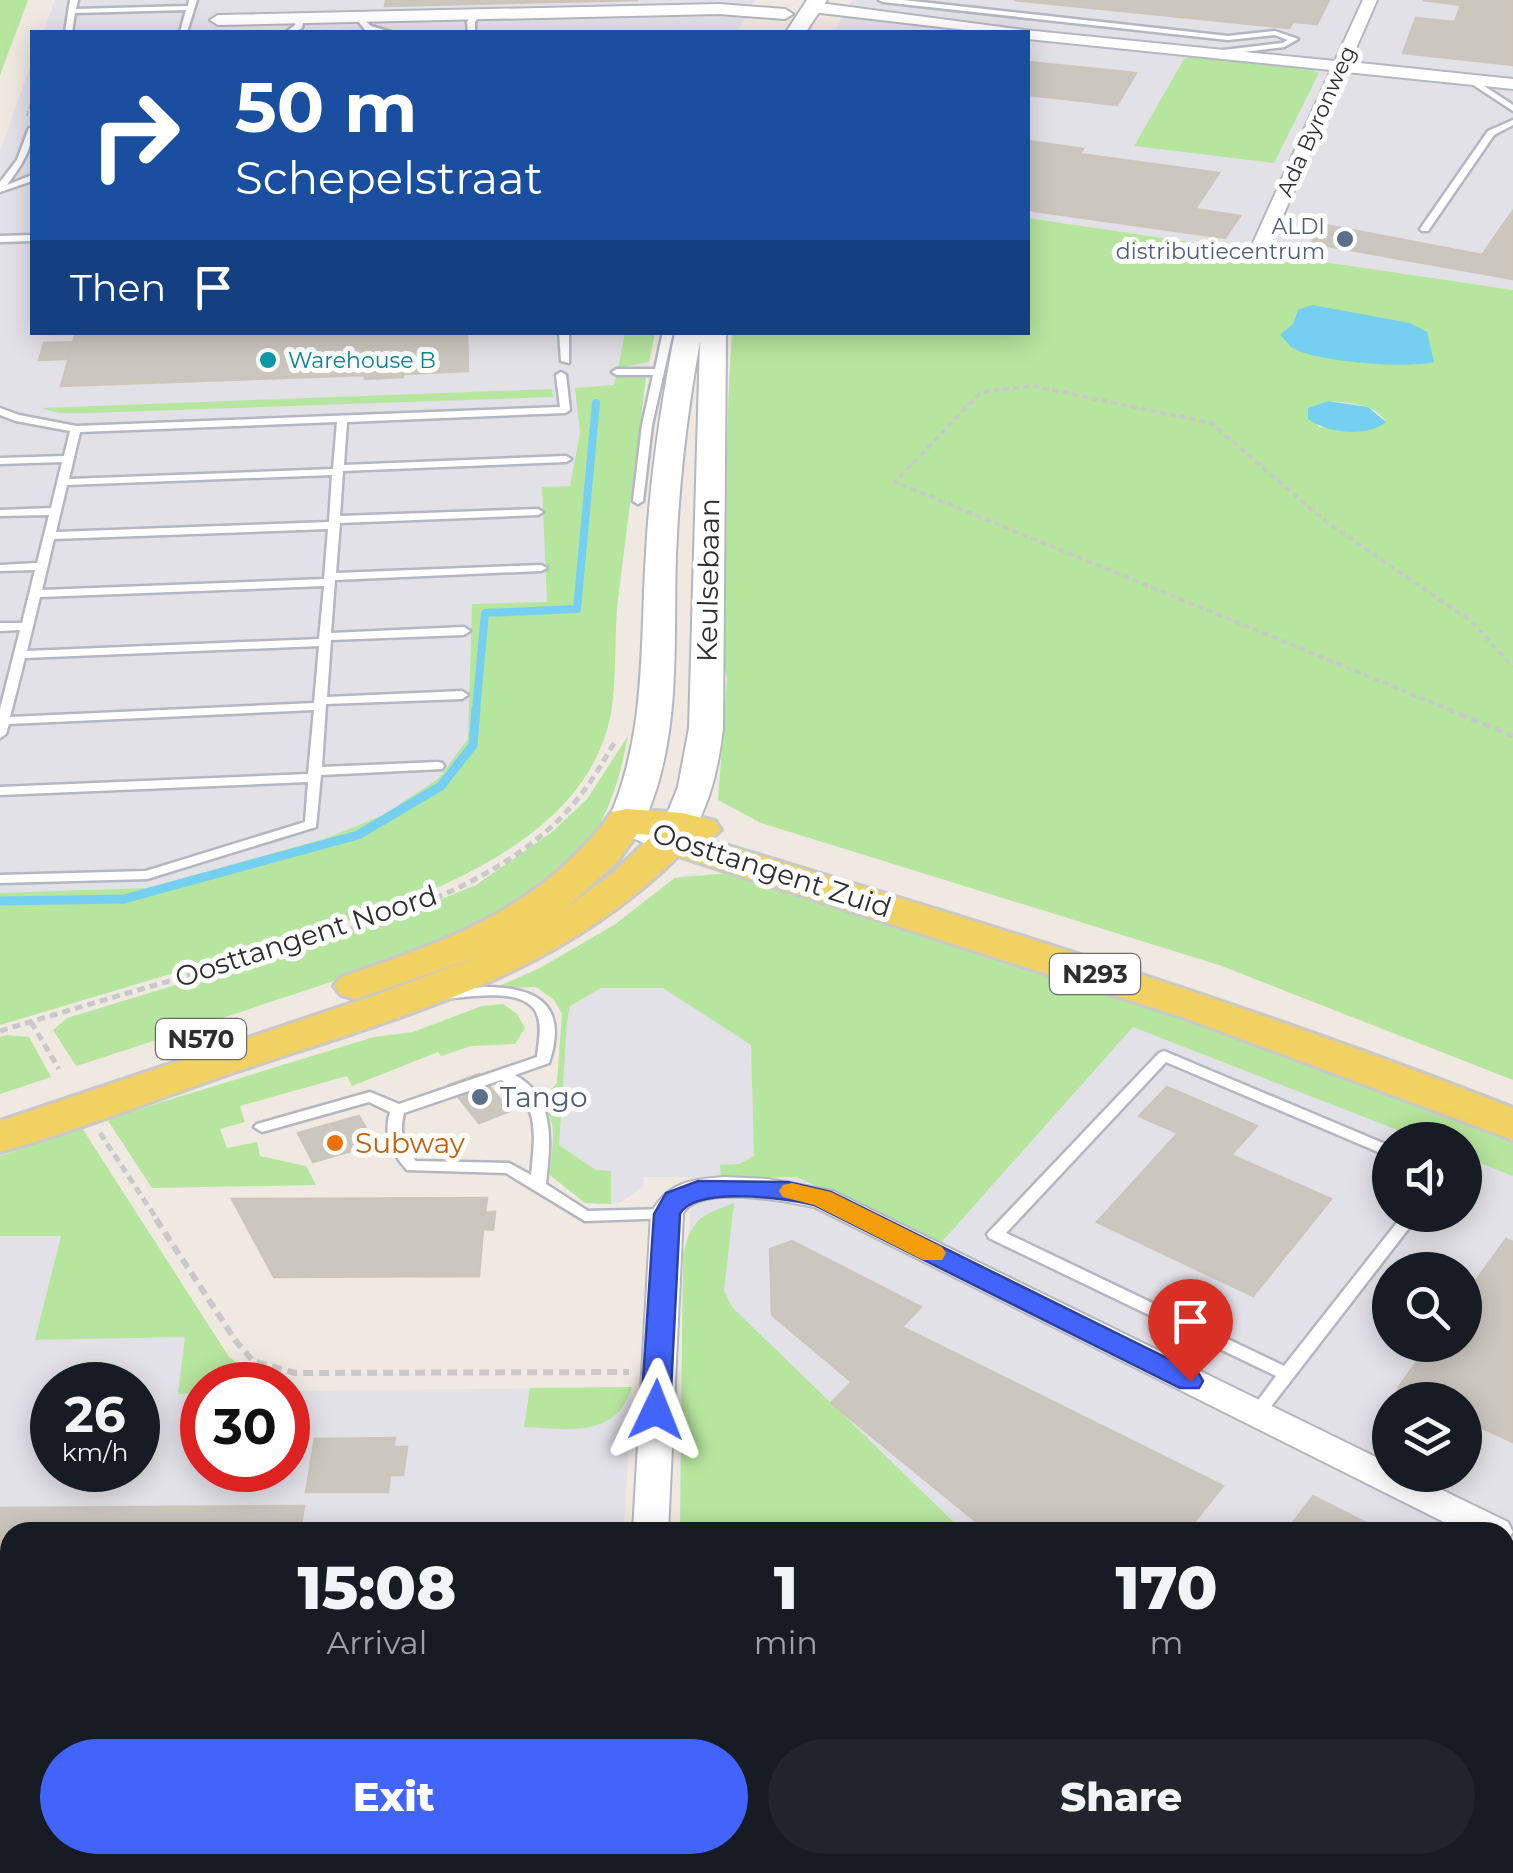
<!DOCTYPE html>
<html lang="en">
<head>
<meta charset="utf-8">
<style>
	:root { --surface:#171b24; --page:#20242c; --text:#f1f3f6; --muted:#9ea1a6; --accent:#4264fb }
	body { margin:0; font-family:Montserrat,sans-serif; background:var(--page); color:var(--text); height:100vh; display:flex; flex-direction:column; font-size:38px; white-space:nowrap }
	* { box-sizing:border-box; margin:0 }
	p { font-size:32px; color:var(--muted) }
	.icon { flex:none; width:55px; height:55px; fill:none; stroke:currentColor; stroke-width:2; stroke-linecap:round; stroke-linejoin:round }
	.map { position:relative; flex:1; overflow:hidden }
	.panel { position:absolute; left:0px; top:1522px; width:1515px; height:352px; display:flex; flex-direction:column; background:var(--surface); border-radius:30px 30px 0 0; box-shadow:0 5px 25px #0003 }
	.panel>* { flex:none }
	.banner { position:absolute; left:30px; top:30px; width:1000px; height:305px; border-radius:0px; box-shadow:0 5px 25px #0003; background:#1a4fa0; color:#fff; overflow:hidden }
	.fabs { position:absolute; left:1372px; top:1122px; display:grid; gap:20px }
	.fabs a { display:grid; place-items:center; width:110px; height:110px; border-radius:50%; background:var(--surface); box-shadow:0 5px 25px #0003; font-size:50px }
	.speed { position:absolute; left:30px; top:1362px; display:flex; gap:20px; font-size:50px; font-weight:700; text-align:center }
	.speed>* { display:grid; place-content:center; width:130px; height:130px; border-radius:50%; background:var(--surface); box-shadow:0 5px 25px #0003; line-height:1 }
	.speed small { font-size:25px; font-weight:400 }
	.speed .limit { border:15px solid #d22; background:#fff; color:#111 }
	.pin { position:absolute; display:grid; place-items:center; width:85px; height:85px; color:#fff; margin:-102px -42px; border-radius:50% 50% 50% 0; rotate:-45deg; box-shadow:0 0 10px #0007 }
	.pin .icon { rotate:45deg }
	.me { position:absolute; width:110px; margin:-55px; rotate:2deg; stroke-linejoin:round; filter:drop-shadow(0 0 8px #0008) }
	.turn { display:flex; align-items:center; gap:35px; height:210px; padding:0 40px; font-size:45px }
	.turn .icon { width:130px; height:130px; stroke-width:2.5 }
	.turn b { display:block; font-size:70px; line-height:85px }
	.then { display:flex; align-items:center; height:95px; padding:0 40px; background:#0003; gap:20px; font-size:38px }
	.eta { display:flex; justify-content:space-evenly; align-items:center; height:170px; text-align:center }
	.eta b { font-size:60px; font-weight:800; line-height:70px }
	.button { display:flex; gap:20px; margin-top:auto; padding:20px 40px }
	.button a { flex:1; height:115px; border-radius:60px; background:var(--accent); color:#fff; font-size:40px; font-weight:800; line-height:115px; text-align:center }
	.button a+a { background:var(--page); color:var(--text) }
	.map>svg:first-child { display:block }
	.industrial { fill:#e3e1e8; fill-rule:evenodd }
	.green { fill:#b6e59e; fill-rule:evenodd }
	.water { fill:#75cff0 }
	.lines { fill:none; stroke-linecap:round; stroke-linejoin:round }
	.stream-far1 { stroke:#75cff0; stroke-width:8 }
	.stream { stroke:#75cff0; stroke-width:9 }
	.building { fill:#cbc7bf; stroke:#cbc5ba; stroke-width:2.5 }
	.lane-casing { stroke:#b4b7c1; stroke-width:5 }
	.street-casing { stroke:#b4b7c1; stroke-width:4 }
	.secondary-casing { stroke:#b4b7c1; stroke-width:4 }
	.primary-casing { stroke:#c9c9c9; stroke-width:6 }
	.path-far3 { stroke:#c9c9c9; stroke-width:2.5; stroke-dasharray:5 2.5; stroke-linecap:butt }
	.path-far2 { stroke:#c9c9c9; stroke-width:4; stroke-dasharray:6 4; stroke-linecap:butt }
	.path-far1 { stroke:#c9c9c9; stroke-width:5; stroke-dasharray:8 5; stroke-linecap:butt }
	.path { stroke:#c9c9c9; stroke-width:6; stroke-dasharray:10 6; stroke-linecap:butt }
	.lane { fill:#fff; fill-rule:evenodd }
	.street { fill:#fff; fill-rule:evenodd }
	.secondary { fill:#fff; fill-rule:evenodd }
	.primary { fill:#f2d163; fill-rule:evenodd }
	.route { fill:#4264fb; stroke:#2b41a3; stroke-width:2.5 }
	.slow { fill:#f59e0b }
	.service-dot { fill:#5c6f8a; stroke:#fff; stroke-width:4 }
	.culture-dot { fill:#0f9aa8; stroke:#fff; stroke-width:4 }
	.food-dot { fill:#e8710a; stroke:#fff; stroke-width:4 }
	.labels { text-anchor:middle; stroke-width:10; stroke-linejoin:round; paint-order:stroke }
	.far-street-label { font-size:22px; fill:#2e2e2e; stroke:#fff }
	.far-service-label { font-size:22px; fill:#4e5e75; stroke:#fff; text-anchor:end }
	.far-culture-label { font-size:22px; fill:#0d838f; stroke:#fff; text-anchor:start }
	.shield { fill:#fff; stroke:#6d6d6d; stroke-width:2.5 }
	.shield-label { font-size:25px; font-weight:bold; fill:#2e2e2e }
	.street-label { font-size:28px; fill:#2e2e2e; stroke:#fff }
	.service-label { font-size:28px; fill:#4e5e75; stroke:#fff; text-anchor:start }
	.food-label { font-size:28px; fill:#c56008; stroke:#fff; text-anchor:start }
</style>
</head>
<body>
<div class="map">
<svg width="1513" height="1873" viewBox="0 0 1513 1873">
	<rect width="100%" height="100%" fill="#efe9e1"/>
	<g class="industrial">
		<polygon points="55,0 755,0 737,32 43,32"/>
		<polygon points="852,0 1513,0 1513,290 1028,218 1028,32 834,32"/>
		<polygon points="32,62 32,332 655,333 646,378 618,603 479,747 368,836 116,911 0,914 0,151"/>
		<path d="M693,873L1513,1132V1873H1132L1120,1865H1505V1532H680L683,1255L690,1226L691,1177H643L644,1186L618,1204L585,1203L550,1175L553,1124L550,1112L539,1103L557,1083L562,1014L554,1000L536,987L495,988L540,968L614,925L675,878ZM1390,1140H1465V1215H1390ZM1390,1270H1465V1345H1390ZM1390,1400H1465V1475H1390Z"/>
		<path d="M61,1235L36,1340L186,1337L179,1393H202V1470H288V1391L632,1387L624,1532H10V1865H607V1873H0V1236ZM52,1385H138V1470H52Z"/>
	</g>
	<g class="green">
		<polygon points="0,0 28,0 0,75"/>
		<polygon points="1198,55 1298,65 1319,73 1274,163 1134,146 1184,59"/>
		<path d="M1028,218L1513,290V1080L1219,965L761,823L718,800L727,679L724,664C728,553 724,443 732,333L1028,332ZM1328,401C1348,403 1375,403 1386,422L1364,431L1319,427L1308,408Z"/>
		<polygon points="625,333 655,333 649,362 618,368"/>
		<path d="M616,377L646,378C637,451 627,525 618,598C614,636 617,675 611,713C591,823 470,877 378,912L0,1025V893L148,888L327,838L383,815L438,779L468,739L472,604L547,602L542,487L570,486L580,433L575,388L614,385Z"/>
		<polygon points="552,389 553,397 89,413 59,413 41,408"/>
		<path d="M628,736C620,775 612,809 588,842C531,921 356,974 264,1004C202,1025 139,1046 76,1066L53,1030L67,1018L393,919L476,885L552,832L587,799Z"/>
		<path d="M738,872L1439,1100L1513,1132V1176L1465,1157V1140H1423L1133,1027L940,1244L797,1177H721L720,1165L739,1164L754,1156L751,1045L663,988H601L570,1006L567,1022L559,1145L596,1170L611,1171V1204L585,1203L550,1175C551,1150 561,1120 539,1103L557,1083L562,1014L554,1000L536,987L495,988L540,968L614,925L675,878Z"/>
		<polygon points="503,1004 517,1014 525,1028 515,1044 471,1046 441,1056 438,1052 352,1086 347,1076 240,1106 245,1122 220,1129 227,1148 257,1142 260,1156 306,1166 316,1185 152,1188 107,1119 374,1037 413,1032 482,1006"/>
		<polygon points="7,1035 29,1037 51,1077 0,1094 0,1037"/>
		<polygon points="82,1128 229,1357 269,1385 202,1385 202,1393 178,1394 185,1337 35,1340 61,1236 0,1236 0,1156"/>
		<path d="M734,1203L724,1290L732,1307L964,1532H680L683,1255C692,1218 700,1216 734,1203Z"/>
		<path d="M632,1387C616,1439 568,1429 524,1427L530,1388Z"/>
		<polygon points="682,1865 865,1865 859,1873 682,1873"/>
	</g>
	<g class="water">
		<path d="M1312,305L1410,323L1427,332L1434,362C1409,369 1313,362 1291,347C1290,346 1281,335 1280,335L1293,324L1298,310Z"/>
		<path d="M1328,401L1368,407L1386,422C1367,438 1327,433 1308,419V408Z"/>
	</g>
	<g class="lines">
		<polyline class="stream-far1" points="476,711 485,613 577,609 596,403"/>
		<polyline class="stream" points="0,901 124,899 358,835 441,786 473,745 476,709"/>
	</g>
	<g class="building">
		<polygon points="386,0 638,0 385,6"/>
		<polygon points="1014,0 1329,0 1317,24 1293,22 1289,28"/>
		<polygon points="1513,0 1513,65 1403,53 1416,18 1455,22 1461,5 1423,0"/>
		<polygon points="1028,62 1136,73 1117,105 1028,95"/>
		<polygon points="1028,141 1083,149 1035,211 1028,209"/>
		<polygon points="1079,154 1219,173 1195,209 1240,216 1225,238 1035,211"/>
		<polygon points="1513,211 1513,279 1311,243 1326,225 1482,255"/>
		<polygon points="76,332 467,332 468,371 403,374 403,377 365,379 365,375 61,386"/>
		<polygon points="72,342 67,359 39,360 44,343"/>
		<polygon points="479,1074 510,1111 479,1123 449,1085"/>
		<polygon points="1167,1087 1257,1126 1231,1155 1331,1199 1253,1296 1097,1222 1178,1133 1139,1116"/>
		<polygon points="359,1116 375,1144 313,1162 298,1133"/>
		<polygon points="487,1198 485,1213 495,1212 493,1230 483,1229 479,1276 274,1277 232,1199"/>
		<polygon points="1506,1239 1513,1242 1513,1442 1465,1420 1465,1400 1423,1400 1398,1388 1429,1345 1465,1345 1465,1296"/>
		<polygon points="792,1241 921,1307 902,1327 1223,1486 1186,1532 989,1532 831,1403 852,1382 772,1315 770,1249"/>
		<polygon points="395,1438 393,1447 407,1447 403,1475 390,1475 388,1492 306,1492 315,1439"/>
		<polygon points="1313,1496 1384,1532 1286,1532"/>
		<polygon points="304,1506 300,1532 10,1532 10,1865 245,1865 244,1873 0,1873 0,1508"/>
	</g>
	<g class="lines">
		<g class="lane-casing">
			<g id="lane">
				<polygon points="70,0 78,0 76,9 188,6 189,0 197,0 187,32 180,32 186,10 75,13 72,32 65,32"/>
				<polygon points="879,0 903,0 1228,36 1275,31 1298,39 1284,47 1218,55 1214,53 1215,51 1282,43 1288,40 1275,35 1228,40 883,2"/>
				<polygon points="473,12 480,14 475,22 475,32 468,32 467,22"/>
				<polygon points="358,14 371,26 391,32 365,30 354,16"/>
				<polygon points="300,16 304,18 302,28 294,32 286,32 295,25 296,18"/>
				<polygon points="1472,78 1513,105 1513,111 1469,82 1468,80"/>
				<polygon points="1513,120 1513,125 1494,135 1428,231 1422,231 1420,229 1488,131"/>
				<path d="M29,128H32C32,151 21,166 7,185L32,175V181L0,192V182L17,160Z"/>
				<polygon points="32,235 32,241 0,242 0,236"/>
				<polygon points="559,332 569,332 569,363 561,361"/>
				<polygon points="663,332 673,332 652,425 643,501 638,504 633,501 642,425 653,375 617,375 612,372 617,369 655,369"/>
				<path d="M561,372L566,375L570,410L565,413L347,422L344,465L566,456L571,459L566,462L343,471L340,516L538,509L543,512L538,515L340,523L336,573L541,565L547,568L541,571L335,580L331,633L464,627L470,631L464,635L331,640L327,697L462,691L468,695L462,699L326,704L322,767L438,762L442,763L444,766L442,769L321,775L316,827L147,879L0,883V875L146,871L305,822L308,782L0,795V787L308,774L314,710L9,724L6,734L0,738V709L20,630L0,631V623H22L35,570L0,571V565L37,563L49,515L0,516V510L51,508L62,462L0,464V458L64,456L70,431L16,421L0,415V408L19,415L76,426L560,407L556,375ZM337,422L333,469L69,479L80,432ZM332,475L329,522L56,532L67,485ZM328,529L324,579L42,590L54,539ZM324,586L319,639L27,651L40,597ZM319,646L314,703L10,717L25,658Z"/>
				<path d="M485,987C539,987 568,1006 549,1063L515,1075C557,1098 550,1144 546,1184L588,1211L667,1209L673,1210L675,1214L673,1218L585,1221L506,1173L407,1170C391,1152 383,1136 390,1112L369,1102L262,1132L254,1127L257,1124L370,1092L399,1104L537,1057C538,1045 542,1030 538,1017C529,985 468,997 443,999L436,995L443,991ZM501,1080C541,1102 535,1135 531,1175L509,1163L416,1161C403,1146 399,1132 404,1113Z"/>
				<polygon points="1164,1051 1390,1146 1390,1157 1166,1062 1006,1233 1284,1366 1403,1215 1419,1215 1262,1418 1256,1420 1250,1418 1248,1414 1276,1376 989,1238 987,1234 1159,1053"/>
			</g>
		</g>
		<g class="street-casing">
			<g id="street">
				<polygon points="1363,0 1377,0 1350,62 1513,79 1513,89 1346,72 1271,243 1262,248 1253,243 1331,70 1028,39 1028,32 983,32 812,12 804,7 812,2 1024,30 1335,61"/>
				<polygon points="719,4 785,9 793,14 785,19 719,14 218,25 210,20 218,15"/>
				<path d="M724,1177L768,1179L833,1191L1390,1464V1475H1411L1508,1522L1513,1532L1505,1543V1532H1464L814,1207C786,1201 697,1184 683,1214L668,1532H633L651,1214C666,1183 691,1179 724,1177Z"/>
				<rect x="621" y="1865" width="40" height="8"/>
			</g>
		</g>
		<g class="secondary-casing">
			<g id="secondary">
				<polygon points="807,0 827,0 806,32 786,32"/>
				<path d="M675,332H726L723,728C718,773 708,811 683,849L670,852L657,849L613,829L608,821C647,734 640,644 646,552C650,478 661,405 675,332ZM700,342L689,728L678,787L663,824L646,817C682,733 673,643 676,554C679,483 687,412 700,342Z"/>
				<polygon points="1513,1753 1513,1806 1505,1809 1505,1755"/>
				<polygon points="1417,1865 1473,1865 1469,1873 1414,1873"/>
			</g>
		</g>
		<g class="primary-casing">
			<path id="primary" d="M626,809L682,813L715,821L721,830L709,840C980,922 1250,1004 1513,1108V1140L1185,1018L678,856C554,979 398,1017 238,1071C159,1098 80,1130 0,1152V1121L373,996L475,958L476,957L356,999L341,995L334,986L341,977C448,941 543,908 612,812ZM637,834L653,835L614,872L565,909L617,862Z"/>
		</g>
		<polyline class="path-far3" points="27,116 32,100"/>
		<polyline class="path-far2" points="1453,711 895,482 981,392 1033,386 1211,423 1325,521 1471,621 1513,667"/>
		<g class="path-far1">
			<polyline points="1447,709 1513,736"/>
			<polyline points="31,1022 59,1069"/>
			<path d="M0,1031C76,1008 152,986 228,964C336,933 464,905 550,828C578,803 596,775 614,743"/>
			<polyline points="100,1133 158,1221"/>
		</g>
		<g class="path">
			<polyline points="156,1219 235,1340 253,1361 295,1373 629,1372"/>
			<polyline points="1097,1865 1109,1873"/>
		</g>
		<use href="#lane" class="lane"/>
		<use href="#street" class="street"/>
		<use href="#secondary" class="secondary"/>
		<use href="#primary" class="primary"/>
	</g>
	<path class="route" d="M698,1181L788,1182L831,1192L1199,1374L1203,1381L1199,1388H1180L814,1205C786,1198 695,1186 680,1214L670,1410L665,1417L656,1420L646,1417L641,1410L654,1214L666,1193Z"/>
	<polygon class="slow" points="792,1183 831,1192 942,1247 946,1253 942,1260 923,1260 814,1205 783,1197 779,1191 783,1185"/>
	<g class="service-dot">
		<circle cx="1345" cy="239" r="10"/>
		<circle cx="480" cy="1097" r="10"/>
	</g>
	<circle class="culture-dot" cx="268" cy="360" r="10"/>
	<circle class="food-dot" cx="335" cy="1143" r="10"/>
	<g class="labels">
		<g class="far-street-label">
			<text transform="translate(1316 121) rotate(-66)" y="8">Ada Byronweg</text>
		</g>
		<g class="far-service-label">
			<text x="1325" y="234">ALDI<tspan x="1325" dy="25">distributiecentrum</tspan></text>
		</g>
		<g class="far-culture-label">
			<text x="288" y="368">Warehouse B</text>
		</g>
		<g class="shield">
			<rect x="1050" y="954" width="90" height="40" rx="8"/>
			<rect x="156" y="1019" width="90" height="40" rx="8"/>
		</g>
		<g class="shield-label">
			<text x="1095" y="983">N293</text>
			<text x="201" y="1048">N570</text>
		</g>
		<g class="street-label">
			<text transform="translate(708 580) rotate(-89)" y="10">Keulsebaan</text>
			<text transform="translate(772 870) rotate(18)" y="10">Oosttangent Zuid</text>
			<text transform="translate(306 936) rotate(-18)" y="10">Oosttangent Noord</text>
		</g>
		<g class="service-label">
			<text x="500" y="1107">Tango</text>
		</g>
		<g class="food-label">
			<text x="355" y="1153">Subway</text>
		</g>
	</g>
</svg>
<div class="fabs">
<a><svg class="icon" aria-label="sound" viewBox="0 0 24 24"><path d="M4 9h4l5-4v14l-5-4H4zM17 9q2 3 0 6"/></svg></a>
<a><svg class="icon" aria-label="search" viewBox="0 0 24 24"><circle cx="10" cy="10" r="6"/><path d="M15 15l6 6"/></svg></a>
<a><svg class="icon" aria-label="layers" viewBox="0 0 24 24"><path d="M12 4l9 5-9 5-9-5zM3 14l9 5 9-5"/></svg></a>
</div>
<div class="speed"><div>26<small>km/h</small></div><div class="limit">30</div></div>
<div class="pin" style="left:1190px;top:1381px;background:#d93025"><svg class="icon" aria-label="arrive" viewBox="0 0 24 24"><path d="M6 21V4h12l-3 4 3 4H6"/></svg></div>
<svg class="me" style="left:656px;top:1410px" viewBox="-20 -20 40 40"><path d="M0-17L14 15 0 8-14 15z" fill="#4264fb" stroke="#fff" stroke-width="4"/></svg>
<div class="banner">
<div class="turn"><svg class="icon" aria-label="right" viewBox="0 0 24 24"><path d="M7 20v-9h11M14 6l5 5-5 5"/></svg><div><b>50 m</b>Schepelstraat</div></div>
<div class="then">Then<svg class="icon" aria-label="arrive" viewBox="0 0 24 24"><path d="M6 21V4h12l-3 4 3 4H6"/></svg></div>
</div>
<section class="panel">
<div class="eta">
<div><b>15:08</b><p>Arrival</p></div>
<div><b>1</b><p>min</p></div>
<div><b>170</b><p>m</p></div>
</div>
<div class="button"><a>Exit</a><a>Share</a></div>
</section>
</div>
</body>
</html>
